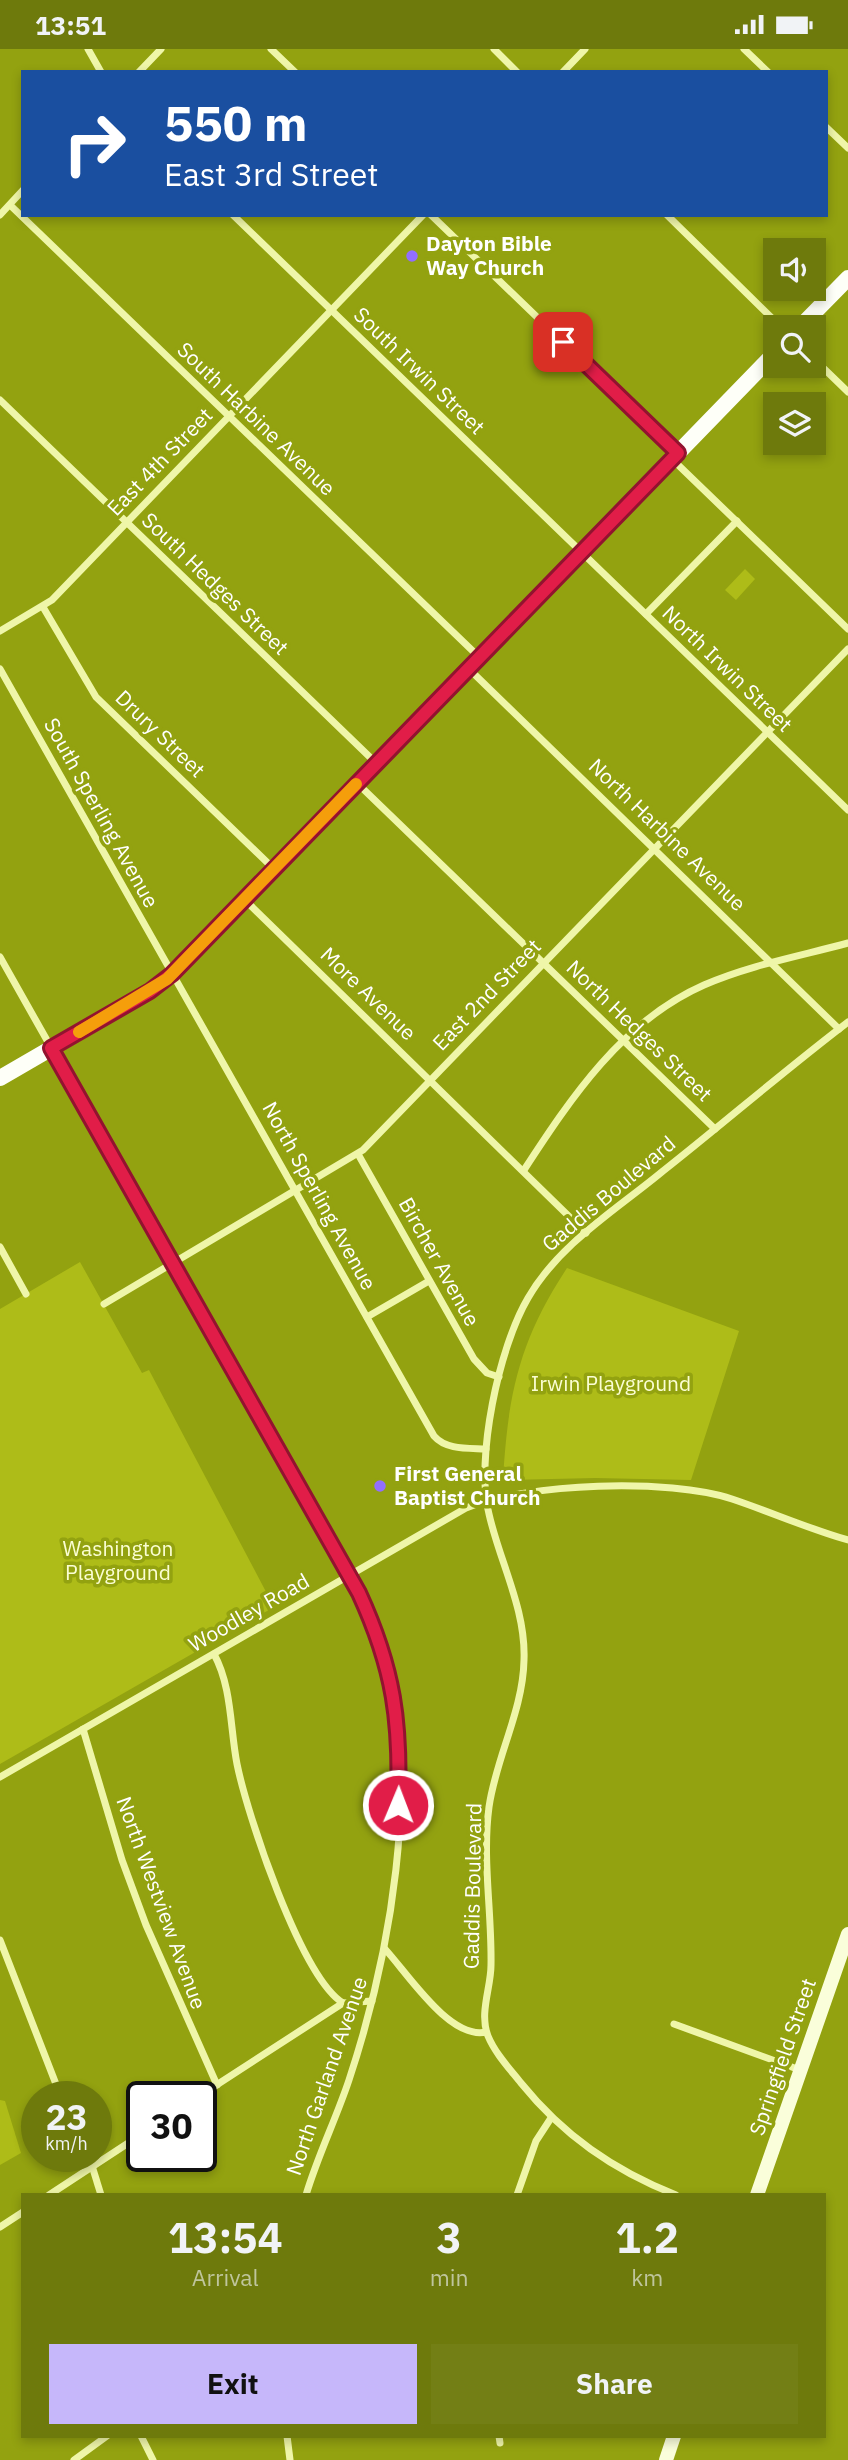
<!DOCTYPE html>
<html lang="en">
<head>
<meta charset="utf-8">
<style>
	:root { --surface:#6e7a0c; --page:#737f15; --text:#f1f3f6; --muted:#bfc59d; --accent:#c6b7fa }
	body { margin:0; font-family:"IBM Plex Sans",sans-serif; background:var(--page); color:var(--text); height:100vh; display:flex; flex-direction:column; font-size:26px; white-space:nowrap }
	* { box-sizing:border-box; margin:0 }
	p { font-size:23px; color:var(--muted) }
	.icon { flex:none; width:38px; height:38px; fill:none; stroke:currentColor; stroke-width:2; stroke-linecap:round; stroke-linejoin:round }
	.map { position:relative; flex:1; overflow:hidden }
	.side { position:absolute; left:21px; top:2144px; width:805px; height:245px; display:flex; flex-direction:column; background:var(--surface); border-radius:0px; box-shadow:0 4px 10px #0003 }
	.side>* { flex:none }
	.banner { position:absolute; left:21px; top:21px; width:807px; height:147px; border-radius:0px; box-shadow:0 4px 10px #0003; background:#1a4fa0; color:#fff; overflow:hidden }
	.fabs { position:absolute; left:763px; top:189px; display:grid; gap:14px }
	.fabs a { display:grid; place-items:center; width:63px; height:63px; border-radius:0px; background:var(--surface); box-shadow:0 4px 10px #0003; font-size:35px }
	.speed { position:absolute; left:21px; top:2032px; display:flex; gap:14px; font-size:35px; font-weight:700; text-align:center }
	.speed>* { display:grid; place-content:center; width:91px; height:91px; border-radius:50%; background:var(--surface); box-shadow:0 4px 10px #0003; line-height:1 }
	.speed small { font-size:18px; font-weight:400 }
	.speed .limit { border:4px solid #111; border-radius:10px; background:#fff; color:#111 }
	.pin { position:absolute; display:grid; place-items:center; width:60px; height:60px; color:#fff; margin:-30px; border-radius:14px; box-shadow:0 4px 10px #0006 }
	.me { position:absolute; width:77px; margin:-38px; rotate:1deg; stroke-linejoin:round; filter:drop-shadow(0 0 5px #0008) }
	.turn { display:flex; align-items:center; gap:24px; height:147px; padding:0 28px; font-size:32px }
	.turn .icon { width:91px; height:91px; stroke-width:2.5 }
	.turn b { display:block; font-size:49px; line-height:60px }
	.eta { display:flex; justify-content:space-evenly; align-items:center; height:119px; text-align:center }
	.eta b { font-size:42px; font-weight:700; line-height:49px }
	.primary-button { display:flex; gap:14px; margin-top:auto; padding:14px 28px }
	.primary-button a { flex:1; height:80px; border-radius:0px; background:var(--accent); color:#111; font-size:28px; font-weight:700; line-height:80px; text-align:center }
	.primary-button a+a { background:var(--page); color:var(--text) }
	.status { display:flex; justify-content:space-between; align-items:center; height:49px; padding:0 35px; background:var(--surface); direction:ltr }
	.status svg { height:19px; fill:currentColor }
	.map>svg:first-child { display:block }
	.green { fill:#aebc18 }
	.lines { fill:none; stroke-linecap:round; stroke-linejoin:round }
	.minor { stroke:#eff6a9; stroke-width:7 }
	.secondary { stroke:#fafeda; stroke-width:14 }
	.primary { stroke:#fefff8; stroke-width:16 }
	.route-casing { stroke:#92132f; stroke-width:18 }
	.route { stroke:#e11d48; stroke-width:12 }
	.slow { stroke:#f59e0b; stroke-width:12 }
	.poi-dot { fill:#926eff; stroke:#93a210; stroke-width:2.5 }
	.labels { text-anchor:middle; stroke-width:7; stroke-linejoin:round; paint-order:stroke }
	.poi-label { font-size:21px; font-weight:bold; fill:#fff; stroke:#93a210; text-anchor:start }
	.street-label { font-size:21px; fill:#fff; stroke:#93a210 }
	.park-label { font-size:21px; fill:#fbfed3; stroke:#93a210 }
</style>
</head>
<body>
<div class="status"><b>13:51</b><svg viewBox="0 0 49 12"><path d="M0 12V9h3v3zM5 12V6h3v6zM10 12V3h3v9zM15 12V0h3v12zM26 1h20v11H26zM47 4h2v5h-2z"/></svg></div>
<div class="map">
<svg width="848" height="2411" viewBox="0 0 848 2411">
	<rect width="100%" height="100%" fill="#93a210"/>
	<g class="green">
		<polygon points="745,520 755,530 736,551 725,541"/>
		<polygon points="80,1213 142,1324 149,1321 274,1558 0,1715 0,1260"/>
		<path d="M567,1219L739,1282L691,1431L595,1429L503,1431C508,1345 519,1292 567,1219Z"/>
		<polygon points="0,2051 5,2052 21,2104 0,2116"/>
	</g>
	<g class="lines">
		<g class="minor">
			<polyline points="88,0 101,23"/>
			<polyline points="271,0 295,23"/>
			<polyline points="494,0 517,23"/>
			<polyline points="744,0 768,23"/>
			<polyline points="139,23 161,0"/>
			<polyline points="563,23 585,0"/>
			<polyline points="826,78 848,99"/>
			<polyline points="10,156 479,608"/>
			<polyline points="0,166 23,141"/>
			<polyline points="233,166 848,761"/>
			<polyline points="431,166 678,404"/>
			<polyline points="667,166 781,278"/>
			<polyline points="814,310 848,343"/>
			<polyline points="0,351 376,714"/>
			<polyline points="673,411 848,580"/>
			<polyline points="43,558 96,648 273,819"/>
			<polyline points="646,565 737,472"/>
			<polyline points="0,582 52,551 423,166"/>
			<path d="M0,620L434,1387C446,1401 468,1399 486,1400"/>
			<polyline points="469,620 839,980"/>
			<polyline points="358,735 715,1080"/>
			<polyline points="245,851 586,1184"/>
			<path d="M0,908L359,1544C369,1565 379,1585 385,1608C421,1736 390,1907 349,2031C336,2070 318,2106 306,2146"/>
			<polyline points="358,1105 474,1310 487,1324 499,1328"/>
			<path d="M524,1121C571,1049 622,972 704,936C750,916 800,907 848,894"/>
			<polyline points="0,1198 26,1245"/>
			<polyline points="104,1255 363,1101 848,600"/>
			<polyline points="367,1268 429,1232"/>
			<path d="M214,1605C232,1638 230,1679 237,1715C247,1765 301,1928 343,1954"/>
			<polyline points="83,1680 122,1811 146,1876 217,2036"/>
			<path d="M0,1728L466,1459C527,1434 669,1429 732,1450C771,1463 809,1480 848,1491"/>
			<polyline points="0,1891 61,2048"/>
			<path d="M385,1900C408,1925 450,1991 486,1983"/>
			<polyline points="674,1975 800,2021"/>
			<polyline points="198,2048 343,1954 372,1952"/>
			<polyline points="89,2107 101,2146"/>
			<polyline points="49,2146 142,2085"/>
			<polyline points="517,2146 536,2092 551,2069"/>
			<path d="M676,2146C613,2121 563,2086 521,2034C509,2019 495,2004 488,1987C479,1964 491,1939 491,1916C492,1863 482,1810 489,1758C496,1708 523,1662 524,1611C526,1560 500,1514 489,1465C475,1410 499,1298 528,1249C559,1195 616,1161 663,1122C725,1073 785,1021 848,973"/>
			<polyline points="0,2178 23,2163"/>
			<polyline points="141,2387 153,2411"/>
			<polyline points="287,2387 290,2411"/>
			<polyline points="499,2387 500,2394"/>
			<polyline points="74,2411 107,2387"/>
		</g>
		<g class="secondary">
			<polyline points="757,2146 848,1885"/>
			<polyline points="666,2411 674,2387"/>
		</g>
		<g class="primary">
			<polyline points="800,278 848,229"/>
			<polyline points="0,1029 150,942 172,925 775,304"/>
		</g>
	</g>
	<g class="lines">
		<g class="route-casing">
			<path id="route" d="M398,1756C401,1673 394,1620 359,1544L51,999L150,942L172,925L678,404L563,293"/>
		</g>
		<use href="#route" class="route"/>
		<polyline class="slow" points="79,983 167,930 356,735"/>
	</g>
	<g class="poi-dot">
		<circle cx="412" cy="207" r="7"/>
		<circle cx="380" cy="1437" r="7"/>
	</g>
	<g class="labels">
		<g class="poi-label">
			<text x="426" y="202">Dayton Bible<tspan x="426" dy="24">Way Church</tspan></text>
			<text x="394" y="1432">First General<tspan x="394" dy="24">Baptist Church</tspan></text>
		</g>
		<g class="street-label">
			<text transform="translate(419 322) rotate(44)" y="7">South Irwin Street</text>
			<text transform="translate(256 370) rotate(44)" y="7">South Harbine Avenue</text>
			<text transform="translate(160 413) rotate(-46)" y="7">East 4th Street</text>
			<text transform="translate(215 535) rotate(44)" y="7">South Hedges Street</text>
			<text transform="translate(727 620) rotate(44)" y="7">North Irwin Street</text>
			<text transform="translate(160 685) rotate(44)" y="7">Drury Street</text>
			<text transform="translate(101 764) rotate(61)" y="7">South Sperling Avenue</text>
			<text transform="translate(667 786) rotate(44)" y="7">North Harbine Avenue</text>
			<text transform="translate(368 945) rotate(44)" y="7">More Avenue</text>
			<text transform="translate(487 946) rotate(-46)" y="7">East 2nd Street</text>
			<text transform="translate(639 982) rotate(44)" y="7">North Hedges Street</text>
			<text transform="translate(609 1145) rotate(-40)" y="7">Gaddis Boulevard</text>
			<text transform="translate(319 1147) rotate(61)" y="7">North Sperling Avenue</text>
			<text transform="translate(439 1213) rotate(61)" y="7">Bircher Avenue</text>
			<text transform="translate(249 1564) rotate(-30)" y="7">Woodley Road</text>
			<text transform="translate(473 1837) rotate(-89)" y="7">Gaddis Boulevard</text>
			<text transform="translate(161 1854) rotate(70)" y="7">North Westview Avenue</text>
			<text transform="translate(783 2008) rotate(-71)" y="7">Springfield Street</text>
			<text transform="translate(327 2027) rotate(-71)" y="7">North Garland Avenue</text>
		</g>
		<g class="park-label">
			<text x="611" y="1342">Irwin Playground</text>
			<text x="118" y="1507">Washington<tspan x="118" dy="24">Playground</tspan></text>
		</g>
	</g>
</svg>
<div class="fabs">
<a><svg class="icon" aria-label="sound" viewBox="0 0 24 24"><path d="M4 9h4l5-4v14l-5-4H4zM17 9q2 3 0 6"/></svg></a>
<a><svg class="icon" aria-label="search" viewBox="0 0 24 24"><circle cx="10" cy="10" r="6"/><path d="M15 15l6 6"/></svg></a>
<a><svg class="icon" aria-label="layers" viewBox="0 0 24 24"><path d="M12 4l9 5-9 5-9-5zM3 14l9 5 9-5"/></svg></a>
</div>
<div class="speed"><div>23<small>km/h</small></div><div class="limit">30</div></div>
<div class="pin" style="left:563px;top:293px;background:#d93025"><svg class="icon" aria-label="arrive" viewBox="0 0 24 24"><path d="M6 21V4h12l-3 4 3 4H6"/></svg></div>
<svg class="me" style="left:398px;top:1756px" viewBox="-20 -20 40 40"><circle r="17" fill="#e11d48" stroke="#fff" stroke-width="3"/><path d="M0-11L8 9 0 5-8 9z" fill="#fff"/></svg>
<div class="banner">
<div class="turn"><svg class="icon" aria-label="right" viewBox="0 0 24 24"><path d="M7 20v-9h11M14 6l5 5-5 5"/></svg><div><b>550 m</b>East 3rd Street</div></div>
</div>
<section class="side">
<div class="eta">
<div><b>13:54</b><p>Arrival</p></div>
<div><b>3</b><p>min</p></div>
<div><b>1.2</b><p>km</p></div>
</div>
<div class="primary-button"><a>Exit</a><a>Share</a></div>
</section>
</div>
</body>
</html>
